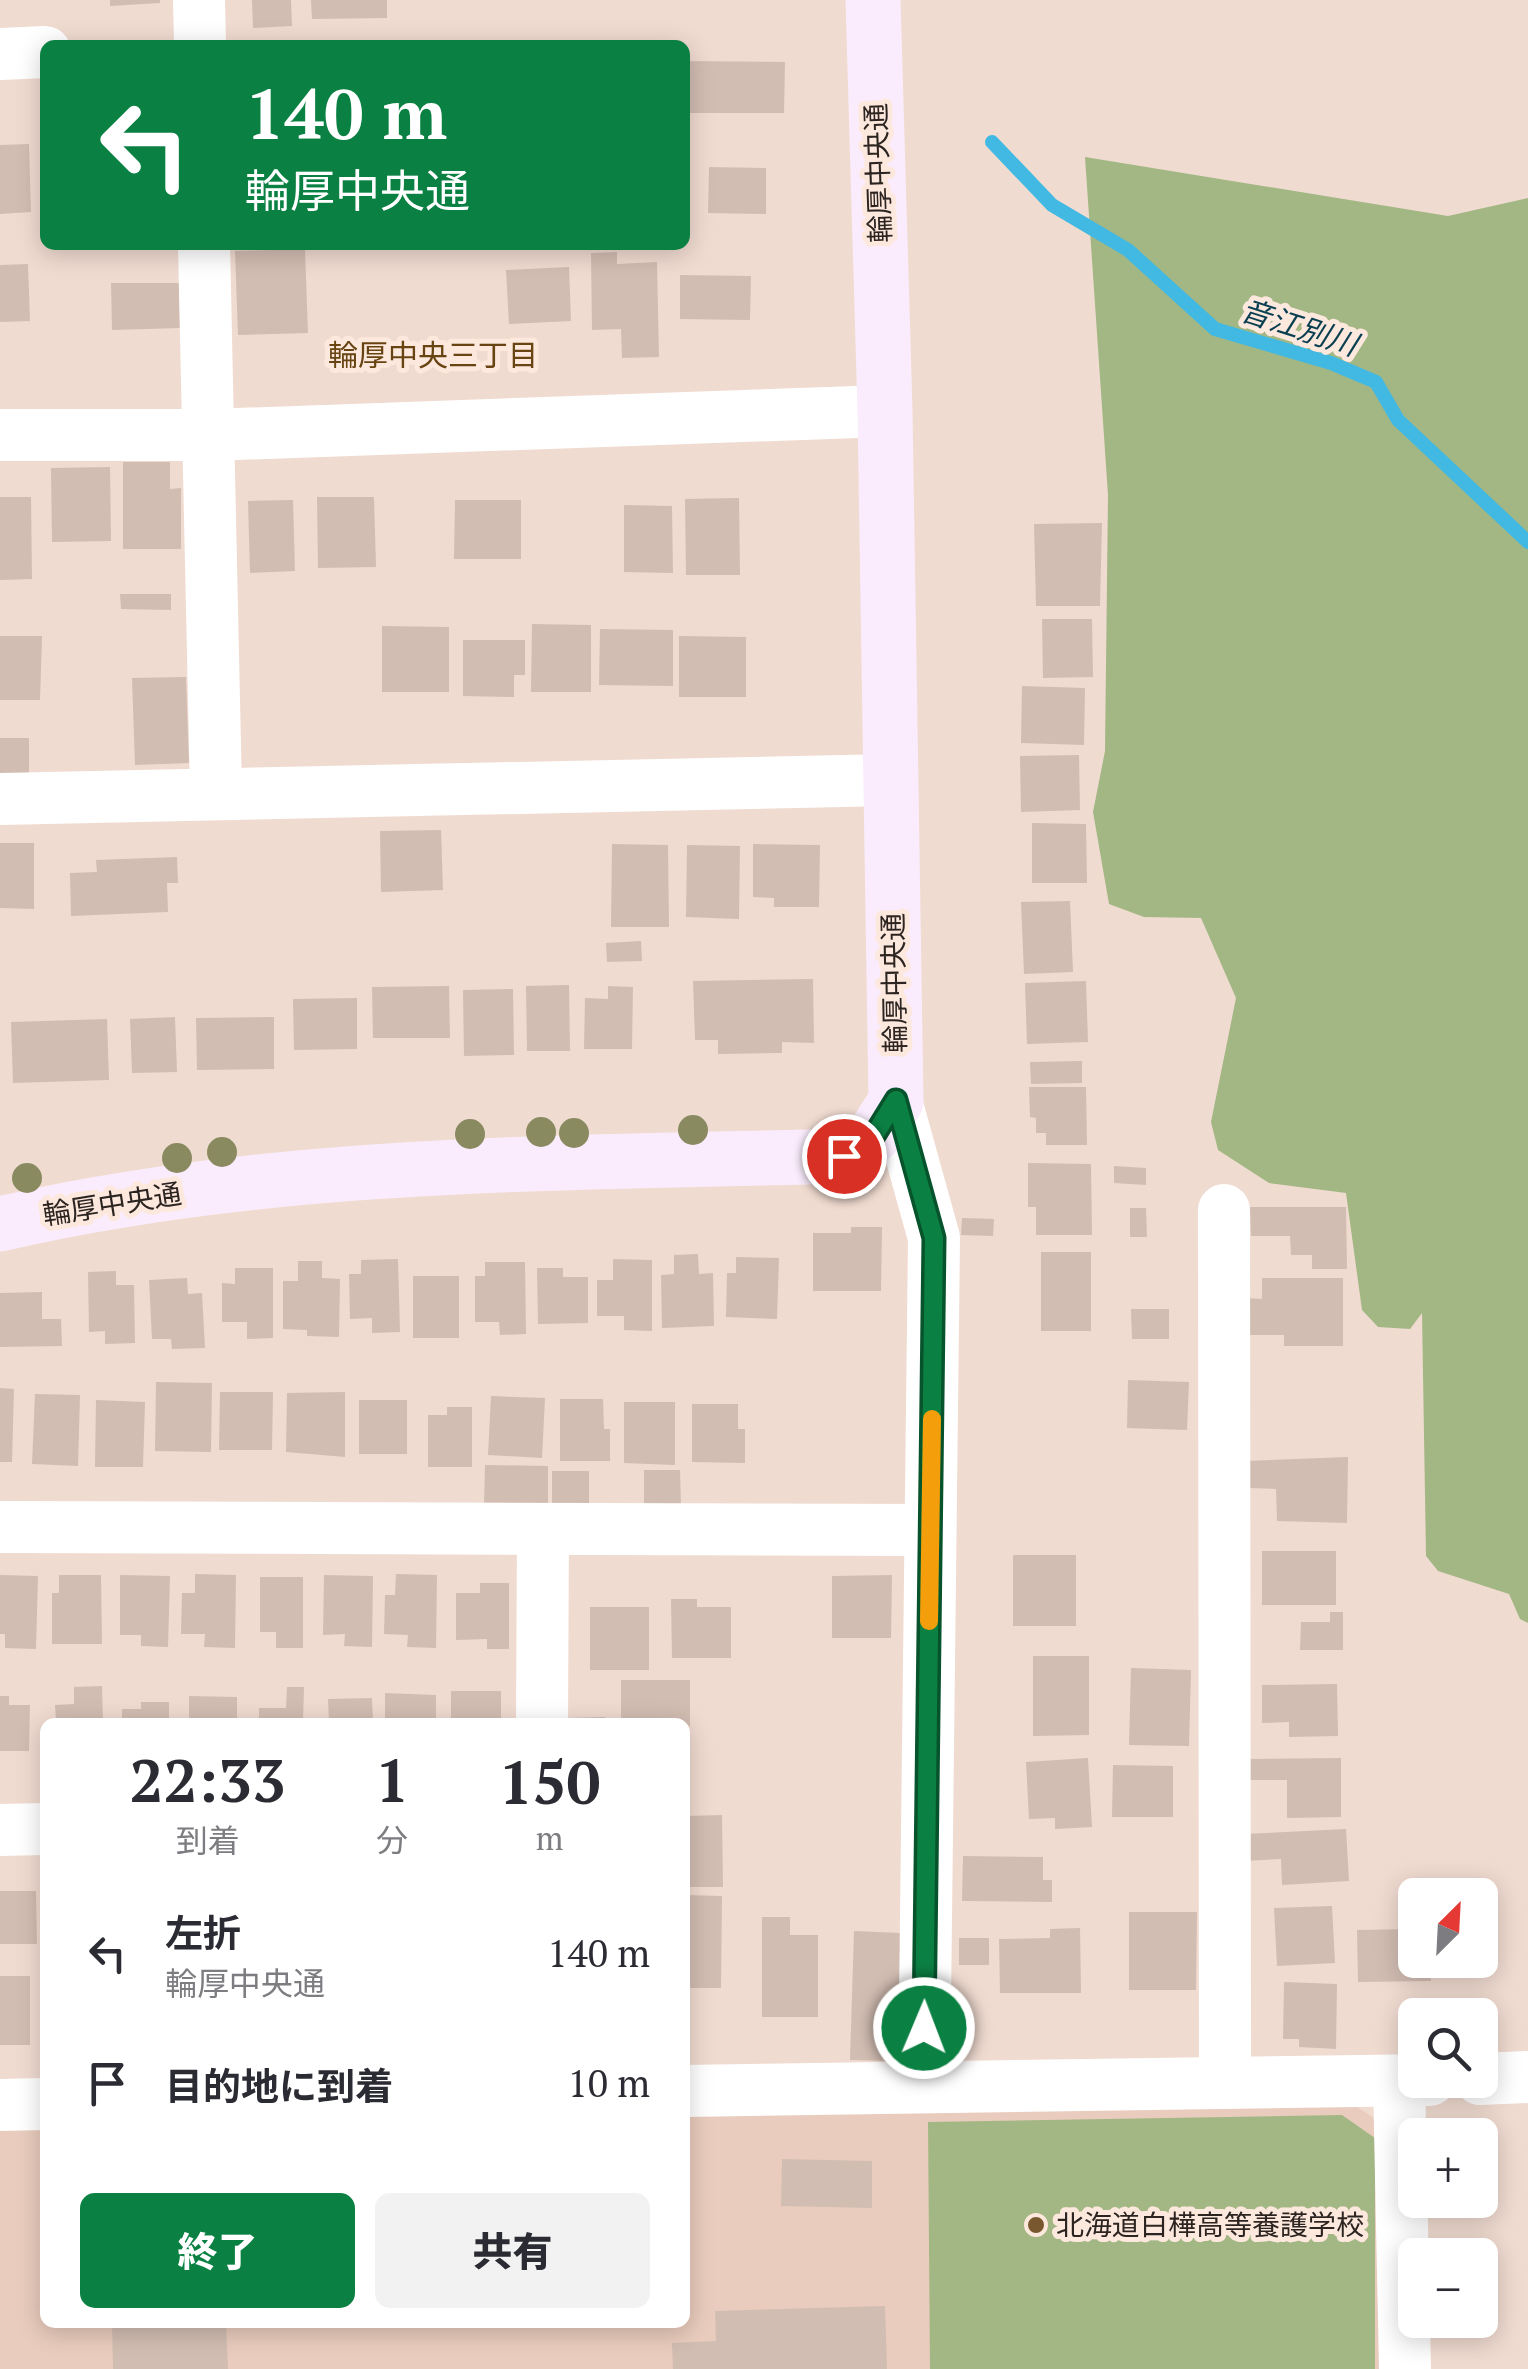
<!DOCTYPE html>
<html lang="ja">
<head>
<meta charset="utf-8">
<style>
	:root { --surface:#fff; --page:#f2f2f3; --text:#2b2b33; --muted:#7c7c81; --accent:#0b8043 }
	body { margin:0; font-family:"PT Serif","Noto Sans JP",serif; background:var(--page); color:var(--text); height:100vh; display:flex; flex-direction:column; font-size:38px; white-space:nowrap }
	* { box-sizing:border-box; margin:0 }
	p { font-size:32px; color:var(--muted) }
	.icon { flex:none; width:55px; height:55px; fill:none; stroke:currentColor; stroke-width:2; stroke-linecap:round; stroke-linejoin:round }
	.map { position:relative; flex:1; overflow:hidden }
	.panel { position:absolute; left:40px; top:1718px; width:650px; height:610px; display:flex; flex-direction:column; background:var(--surface); border-radius:15px; box-shadow:0 5px 25px #0003 }
	.panel>* { flex:none }
	.banner { position:absolute; left:40px; top:40px; width:650px; height:210px; border-radius:15px; box-shadow:0 5px 25px #0003; background:#0b8043; color:#fff; overflow:hidden }
	.needle { width:65px; rotate:24deg }
	.tools { position:absolute; left:1398px; top:1878px; display:grid; gap:20px }
	.tools a { display:grid; place-items:center; width:100px; height:100px; border-radius:15px; background:var(--surface); box-shadow:0 5px 25px #0003; font-size:50px }
	.pin { position:absolute; display:grid; place-items:center; width:85px; height:85px; color:#fff; margin:-42px; border:5px solid #fff; border-radius:50%; box-shadow:0 2px 10px #0007 }
	.me { position:absolute; width:110px; margin:-55px; rotate:1deg; stroke-linejoin:round; filter:drop-shadow(0 0 8px #0008) }
	.turn { display:flex; align-items:center; gap:35px; height:210px; padding:0 40px; font-size:45px }
	.turn .icon { width:130px; height:130px; stroke-width:2.5 }
	.turn b { display:block; font-size:70px; line-height:85px }
	.eta { display:flex; justify-content:space-evenly; align-items:center; height:170px; text-align:center }
	.eta b { font-size:60px; font-weight:800; line-height:70px }
	.cta { display:flex; gap:20px; margin-top:auto; padding:20px 40px }
	.cta a { flex:1; height:115px; border-radius:15px; background:var(--accent); color:#fff; font-size:40px; font-weight:800; line-height:115px; text-align:center }
	.cta a+a { background:var(--page); color:var(--text) }
	ul { padding:0; list-style:none }
	li { display:flex; align-items:center; gap:30px; height:130px; padding:0 40px }
	li div { flex:1 }
	li b { display:block; font-size:38px }
	li em { font-style:normal }
	.map>svg:first-child { display:block }
	.built { fill:#e9ccbd }
	.green { fill:#a3b784 }
	.lines { fill:none; stroke-linecap:round; stroke-linejoin:round }
	.stream { stroke:#42b9e2; stroke-width:14 }
	.building { fill:#d2bdb2 }
	.street { stroke:#fff; stroke-width:52 }
	.secondary { stroke:#faecfc; stroke-width:55 }
	.tree { fill:#898a60 }
	.route-casing { stroke:#07532c; stroke-width:25 }
	.route { stroke:#0b8043; stroke-width:18 }
	.slow { stroke:#f59e0b; stroke-width:18 }
	.poi-dot { fill:#79582f; stroke:#fde8dd; stroke-width:4 }
	.labels { text-anchor:middle; stroke-width:10; stroke-linejoin:round; paint-order:stroke }
	.street-label { font-size:28px; fill:#2c2420; stroke:#fde8dd }
	.poi-label { font-size:28px; fill:#2c2420; stroke:#fde8dd; text-anchor:start }
	.water-label { font-size:30px; font-style:italic; fill:#093f50; stroke:#fde8dd }
	.neighbourhood-label { font-size:30px; fill:#684413; stroke:#fde8dd }
</style>
</head>
<body>
<div class="map">
<svg width="1528" height="2369" viewBox="0 0 1528 2369">
	<rect width="100%" height="100%" fill="#f0dbd0"/>
	<polygon class="built" points="1350,2102 1387,2127 1386,2369 0,2369 0,2121 45,2120 45,2322 685,2322 685,2111"/>
	<g class="green">
		<polygon points="1085,157 1448,216 1528,198 1528,1623 1520,1619 1509,1594 1438,1571 1426,1556 1422,1313 1410,1329 1378,1327 1362,1310 1346,1193 1269,1183 1218,1150 1211,1122 1236,998 1201,918 1144,917 1109,904 1093,812 1105,751 1108,495"/>
		<polygon points="1342,2115 1375,2138 1375,2369 930,2369 928,2122"/>
	</g>
	<g class="lines">
		<polyline class="stream" points="992,142 1052,205 1128,250 1215,329 1331,363 1376,382 1398,420 1528,542"/>
	</g>
	<g class="building">
		<polygon points="110,0 160,0 160,3 110,6"/>
		<polygon points="252,0 291,0 292,26 253,28"/>
		<polygon points="311,0 387,0 387,18 312,19"/>
		<polygon points="685,61 785,62 784,113 685,113"/>
		<polygon points="29,144 31,212 0,214 0,145"/>
		<polygon points="709,167 766,168 766,214 708,213"/>
		<polygon points="305,249 308,333 238,335 235,251"/>
		<polygon points="617,252 617,264 657,262 659,357 622,358 621,329 592,330 591,253"/>
		<polygon points="28,264 30,321 0,322 0,265"/>
		<polygon points="569,267 571,321 509,324 506,270"/>
		<polygon points="680,275 751,276 750,320 680,319"/>
		<polygon points="111,283 179,283 180,328 112,330"/>
		<polygon points="123,462 170,462 170,489 181,488 181,549 123,549"/>
		<polygon points="110,467 111,541 52,542 51,468"/>
		<polygon points="0,497 31,497 32,579 0,580"/>
		<polygon points="317,497 374,497 376,567 318,568"/>
		<polygon points="739,498 740,575 686,575 685,499"/>
		<polygon points="293,500 295,571 250,573 248,501"/>
		<polygon points="455,500 521,500 521,559 454,559"/>
		<polygon points="624,505 672,506 673,573 624,572"/>
		<polygon points="1102,523 1100,606 1036,606 1034,524"/>
		<polygon points="120,594 171,594 171,610 121,609"/>
		<polygon points="1042,619 1092,619 1093,677 1043,678"/>
		<polygon points="532,624 591,625 591,692 531,692"/>
		<polygon points="382,626 449,627 449,692 382,692"/>
		<polygon points="600,629 673,630 673,686 599,685"/>
		<polygon points="0,636 42,636 40,700 0,700"/>
		<polygon points="679,636 746,637 746,697 679,697"/>
		<polygon points="463,640 525,640 525,675 514,675 514,697 463,696"/>
		<polygon points="186,677 189,763 135,765 132,678"/>
		<polygon points="1022,686 1085,688 1084,745 1021,743"/>
		<rect x="0" y="738" width="29" height="37"/>
		<polygon points="1079,755 1080,810 1021,812 1020,756"/>
		<polygon points="1032,823 1086,824 1087,883 1032,883"/>
		<polygon points="441,830 443,890 381,892 380,831"/>
		<polygon points="0,843 34,843 34,909 0,908"/>
		<polygon points="612,844 668,845 669,927 611,927"/>
		<polygon points="753,844 820,845 819,907 774,907 774,898 753,897"/>
		<polygon points="687,845 740,846 739,919 686,917"/>
		<polygon points="177,857 178,883 167,883 168,912 71,916 70,873 97,872 96,860"/>
		<polygon points="1070,901 1073,972 1024,974 1021,902"/>
		<polygon points="641,941 642,961 607,962 606,943"/>
		<polygon points="813,979 814,1043 782,1042 782,1053 718,1054 718,1040 695,1040 693,981"/>
		<polygon points="1086,981 1088,1042 1027,1044 1025,983"/>
		<polygon points="569,985 570,1051 527,1051 526,986"/>
		<polygon points="449,986 450,1038 373,1038 372,987"/>
		<polygon points="608,986 633,987 632,1049 584,1049 585,998 608,999"/>
		<polygon points="513,989 514,1055 464,1056 463,990"/>
		<polygon points="357,998 357,1049 294,1050 293,999"/>
		<polygon points="175,1017 177,1072 132,1073 130,1019"/>
		<polygon points="274,1017 274,1069 197,1070 196,1018"/>
		<polygon points="107,1019 109,1080 13,1083 11,1022"/>
		<polygon points="1082,1061 1082,1083 1031,1084 1030,1062"/>
		<polygon points="1029,1087 1086,1087 1087,1145 1046,1145 1046,1133 1036,1133 1036,1118 1030,1117"/>
		<polygon points="1028,1163 1091,1164 1092,1235 1036,1235 1036,1207 1028,1207"/>
		<polygon points="1114,1166 1146,1168 1146,1185 1114,1183"/>
		<polygon points="1250,1207 1346,1207 1347,1269 1312,1269 1312,1255 1291,1255 1290,1236 1251,1236"/>
		<polygon points="1130,1208 1146,1208 1147,1237 1130,1237"/>
		<polygon points="962,1218 994,1219 993,1236 961,1235"/>
		<polygon points="851,1227 882,1227 881,1291 813,1291 813,1233 851,1233"/>
		<rect x="1041" y="1252" width="50" height="79"/>
		<polygon points="698,1254 699,1274 713,1273 714,1326 662,1328 661,1275 674,1274 674,1255"/>
		<polygon points="736,1257 779,1258 777,1319 726,1317 727,1273 736,1273"/>
		<polygon points="398,1259 400,1332 372,1333 372,1318 350,1319 349,1274 361,1274 361,1260"/>
		<polygon points="613,1259 652,1260 652,1331 624,1330 624,1316 597,1316 597,1280 613,1280"/>
		<polygon points="298,1261 322,1261 322,1278 340,1279 339,1337 307,1336 307,1330 283,1329 283,1281 298,1281"/>
		<polygon points="485,1262 525,1262 526,1334 500,1335 499,1322 475,1322 475,1276 485,1276"/>
		<polygon points="235,1268 273,1268 273,1338 247,1339 247,1322 222,1322 222,1283 235,1284"/>
		<polygon points="537,1268 563,1268 563,1277 588,1277 588,1323 538,1324"/>
		<polygon points="116,1271 116,1285 134,1285 135,1343 105,1344 105,1331 89,1332 88,1272"/>
		<rect x="413" y="1276" width="46" height="62"/>
		<polygon points="187,1278 188,1294 202,1293 205,1348 172,1349 171,1339 152,1339 149,1280"/>
		<polygon points="1262,1278 1343,1278 1343,1346 1284,1346 1284,1335 1246,1335 1246,1298 1262,1299"/>
		<polygon points="42,1292 42,1319 61,1319 62,1346 0,1347 0,1293"/>
		<polygon points="1131,1309 1169,1309 1169,1339 1132,1339"/>
		<polygon points="1128,1380 1189,1382 1187,1430 1127,1428"/>
		<polygon points="156,1382 212,1383 211,1452 155,1451"/>
		<polygon points="0,1388 14,1389 12,1462 0,1462"/>
		<polygon points="220,1392 273,1392 272,1450 219,1450"/>
		<polygon points="345,1392 345,1457 286,1452 287,1393"/>
		<polygon points="35,1394 80,1395 78,1466 32,1464"/>
		<polygon points="491,1396 545,1398 542,1458 488,1455"/>
		<polygon points="560,1399 603,1399 604,1429 610,1429 610,1461 560,1461"/>
		<polygon points="96,1400 145,1402 143,1467 95,1467"/>
		<rect x="359" y="1400" width="48" height="54"/>
		<polygon points="624,1402 675,1402 675,1465 624,1463"/>
		<polygon points="692,1404 738,1404 738,1429 745,1429 745,1463 692,1462"/>
		<polygon points="447,1407 472,1407 472,1467 428,1467 428,1415 447,1415"/>
		<polygon points="1348,1457 1347,1523 1277,1521 1276,1489 1248,1488 1246,1461"/>
		<polygon points="485,1465 548,1466 548,1505 484,1504"/>
		<polygon points="644,1470 680,1470 681,1507 644,1507"/>
		<rect x="552" y="1471" width="37" height="36"/>
		<rect x="1262" y="1551" width="74" height="54"/>
		<rect x="1013" y="1555" width="63" height="71"/>
		<polygon points="195,1574 236,1575 235,1648 204,1647 205,1634 181,1634 182,1593 195,1593"/>
		<polygon points="396,1574 437,1575 436,1648 407,1647 408,1635 384,1634 385,1595 395,1595"/>
		<polygon points="0,1575 38,1576 36,1649 5,1648 5,1634 0,1634"/>
		<polygon points="59,1575 101,1575 102,1644 52,1644 52,1593 59,1593"/>
		<polygon points="120,1575 170,1576 168,1647 141,1646 141,1635 120,1635"/>
		<polygon points="324,1575 373,1576 372,1647 344,1646 345,1634 323,1635"/>
		<polygon points="892,1575 891,1638 832,1638 832,1576"/>
		<polygon points="260,1577 303,1577 303,1648 276,1648 276,1632 260,1632"/>
		<polygon points="480,1583 509,1583 509,1649 487,1649 487,1639 456,1640 456,1593 480,1593"/>
		<polygon points="671,1599 697,1599 697,1607 731,1607 731,1658 672,1658"/>
		<rect x="590" y="1607" width="59" height="63"/>
		<polygon points="1330,1612 1343,1612 1343,1650 1300,1650 1301,1622 1330,1622"/>
		<polygon points="1033,1656 1089,1656 1089,1735 1033,1736"/>
		<polygon points="1131,1668 1191,1670 1189,1746 1129,1745"/>
		<polygon points="621,1680 690,1680 690,1727 685,1722 621,1722"/>
		<polygon points="1337,1684 1338,1736 1289,1737 1289,1722 1262,1723 1262,1685"/>
		<polygon points="102,1686 103,1722 56,1722 55,1705 74,1704 74,1687"/>
		<polygon points="287,1687 304,1687 303,1722 259,1722 259,1708 286,1708"/>
		<rect x="451" y="1691" width="50" height="31"/>
		<polygon points="385,1693 436,1695 436,1722 385,1722"/>
		<polygon points="0,1696 9,1696 9,1705 30,1705 29,1751 0,1751"/>
		<polygon points="189,1696 237,1697 237,1722 189,1722"/>
		<polygon points="372,1698 373,1722 329,1722 328,1699"/>
		<polygon points="141,1702 169,1702 169,1722 122,1722 122,1709 141,1709"/>
		<polygon points="605,1717 605,1722 569,1722 569,1718"/>
		<polygon points="1088,1758 1092,1827 1055,1829 1055,1818 1029,1819 1026,1762"/>
		<polygon points="1341,1758 1341,1817 1287,1818 1287,1780 1247,1780 1246,1759"/>
		<polygon points="1113,1765 1173,1766 1173,1817 1112,1817"/>
		<polygon points="722,1815 723,1887 685,1887 685,1816"/>
		<polygon points="1346,1829 1349,1881 1282,1885 1281,1859 1245,1861 1244,1834"/>
		<polygon points="963,1856 1043,1857 1043,1880 1052,1880 1052,1902 962,1901"/>
		<polygon points="0,1891 36,1891 37,1944 0,1944"/>
		<polygon points="685,1895 722,1896 721,1988 685,1988"/>
		<polygon points="1332,1906 1335,1963 1277,1966 1274,1908"/>
		<polygon points="1129,1912 1197,1912 1196,1990 1129,1990"/>
		<polygon points="762,1917 790,1917 790,1935 818,1935 818,2017 762,2017"/>
		<polygon points="1080,1928 1081,1993 1000,1993 999,1939 1050,1938 1050,1929"/>
		<polygon points="1415,1929 1415,1960 1430,1960 1431,1981 1358,1982 1357,1930"/>
		<polygon points="854,1931 901,1933 897,2061 850,2060"/>
		<rect x="959" y="1938" width="30" height="27"/>
		<rect x="0" y="1976" width="30" height="69"/>
		<polygon points="1284,1982 1337,1984 1336,2049 1299,2047 1299,2039 1283,2039"/>
		<polygon points="782,2159 872,2161 872,2208 781,2206"/>
		<polygon points="885,2306 887,2369 673,2369 672,2343 716,2341 715,2311"/>
		<polygon points="112,2322 226,2322 228,2369 113,2369"/>
	</g>
	<g class="lines">
		<g class="street">
			<polyline points="199,0 200,45"/>
			<polyline points="0,54 45,52"/>
			<polyline points="204,245 216,791"/>
			<polyline points="0,435 209,435 885,411"/>
			<polyline points="0,799 890,780"/>
			<polyline points="896,1101 934,1238 924,2087"/>
			<polyline points="1224,1210 1225,2083"/>
			<polyline points="0,1527 930,1530"/>
			<polyline points="542,1722 543,1529"/>
			<polyline points="0,1830 45,1829"/>
			<polyline points="1480,2079 1528,2077"/>
			<polyline points="1399,2081 1405,2369"/>
			<polyline points="685,2091 1430,2080"/>
			<polyline points="0,2105 45,2104"/>
		</g>
		<path class="secondary" d="M0,1224C276,1160 562,1164 844,1156L875,1134L896,1101L885,411L873,0"/>
	</g>
	<g class="tree">
		<circle cx="693" cy="1130" r="15"/>
		<circle cx="541" cy="1132" r="15"/>
		<circle cx="574" cy="1133" r="15"/>
		<circle cx="470" cy="1134" r="15"/>
		<circle cx="222" cy="1152" r="15"/>
		<circle cx="177" cy="1158" r="15"/>
		<circle cx="27" cy="1178" r="15"/>
	</g>
	<g class="lines">
		<g class="route-casing">
			<polyline id="route" points="844,1156 875,1134 896,1100 934,1238 924,2028"/>
		</g>
		<use href="#route" class="route"/>
		<polyline class="slow" points="929,1621 932,1419"/>
	</g>
	<circle class="poi-dot" cx="1036" cy="2225" r="10"/>
	<g class="labels">
		<g class="street-label">
			<text transform="translate(878 173) rotate(-92)" y="10">輪厚中央通</text>
			<text transform="translate(894 983) rotate(-91)" y="10">輪厚中央通</text>
			<text transform="translate(112 1204) rotate(-9)" y="10">輪厚中央通</text>
		</g>
		<g class="poi-label">
			<text x="1056" y="2235">北海道白樺高等養護学校</text>
		</g>
		<g class="water-label">
			<text transform="translate(1299 328) rotate(18)" y="10">音江別川</text>
		</g>
		<g class="neighbourhood-label">
			<text x="433" y="366">輪厚中央三丁目</text>
		</g>
	</g>
</svg>
<div class="tools">
<a><svg class="needle" viewBox="-14 -14 28 28"><path d="M0-13l5 13h-10z" fill="#e53935"/><path d="M0 13l5-13h-10z" fill="#7c7c81"/></svg></a>
<a><svg class="icon" aria-label="search" viewBox="0 0 24 24"><circle cx="10" cy="10" r="6"/><path d="M15 15l6 6"/></svg></a>
<a>+</a>
<a>−</a>
</div>
<div class="pin" style="left:844px;top:1156px;background:#d93025"><svg class="icon" aria-label="arrive" viewBox="0 0 24 24"><path d="M6 21V4h12l-3 4 3 4H6"/></svg></div>
<svg class="me" style="left:924px;top:2028px" viewBox="-20 -20 40 40"><circle r="17" fill="#0b8043" stroke="#fff" stroke-width="3"/><path d="M0-11L8 9 0 5-8 9z" fill="#fff"/></svg>
<div class="banner">
<div class="turn"><svg class="icon" aria-label="left" viewBox="0 0 24 24"><path d="M17 20v-9H6M10 6l-5 5 5 5"/></svg><div><b>140 m</b>輪厚中央通</div></div>
</div>
<section class="panel">
<div class="eta">
<div><b>22:33</b><p>到着</p></div>
<div><b>1</b><p>分</p></div>
<div><b>150</b><p>m</p></div>
</div>
<ul>
<li><svg class="icon" aria-label="left" viewBox="0 0 24 24"><path d="M17 20v-9H6M10 6l-5 5 5 5"/></svg><div><b>左折</b><p>輪厚中央通</p></div><em>140 m</em></li>
<li><svg class="icon" aria-label="arrive" viewBox="0 0 24 24"><path d="M6 21V4h12l-3 4 3 4H6"/></svg><div><b>目的地に到着</b></div><em>10 m</em></li>
</ul>
<div class="cta"><a>終了</a><a>共有</a></div>
</section>
</div>
</body>
</html>
